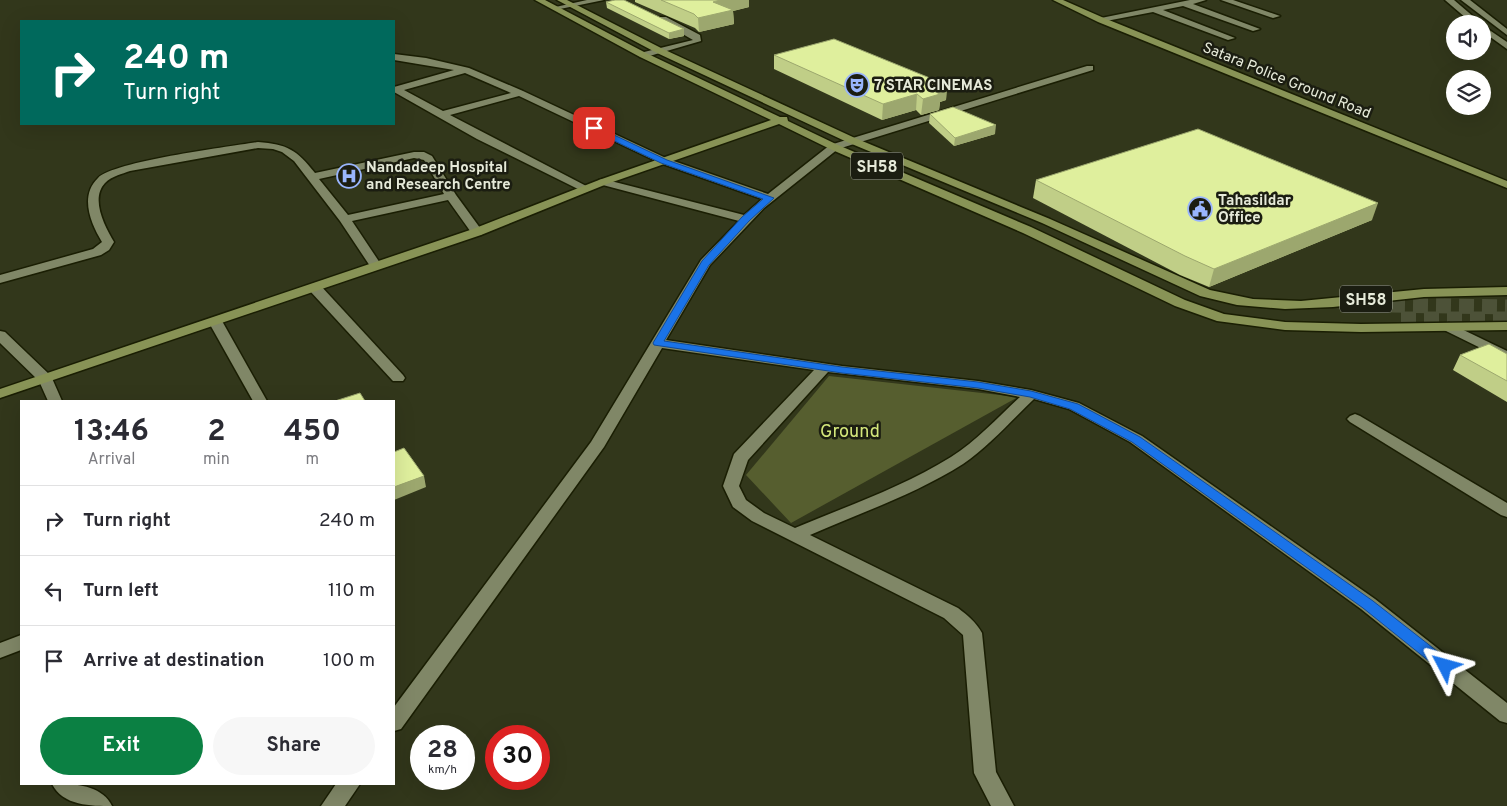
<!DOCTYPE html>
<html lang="en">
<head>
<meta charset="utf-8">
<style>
	:root { --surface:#fff; --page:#f7f7f7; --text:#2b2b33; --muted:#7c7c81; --line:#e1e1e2; --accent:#0b8043 }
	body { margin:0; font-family:Overpass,sans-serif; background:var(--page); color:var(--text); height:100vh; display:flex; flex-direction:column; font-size:19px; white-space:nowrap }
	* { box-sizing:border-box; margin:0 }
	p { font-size:16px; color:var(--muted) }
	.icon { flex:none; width:28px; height:28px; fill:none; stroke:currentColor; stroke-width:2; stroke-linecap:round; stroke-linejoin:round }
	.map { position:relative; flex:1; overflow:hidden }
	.details { position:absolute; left:20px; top:400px; width:375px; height:385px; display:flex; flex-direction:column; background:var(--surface); border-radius:0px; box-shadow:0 5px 20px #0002 }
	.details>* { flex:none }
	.banner { position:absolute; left:20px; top:20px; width:375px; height:105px; border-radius:0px; box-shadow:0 5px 20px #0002; background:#00695c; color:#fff; overflow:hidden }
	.buttons { position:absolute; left:1446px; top:15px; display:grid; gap:10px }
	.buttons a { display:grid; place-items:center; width:45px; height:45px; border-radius:50%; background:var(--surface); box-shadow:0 5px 20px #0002; font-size:25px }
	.speed { position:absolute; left:410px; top:725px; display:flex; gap:10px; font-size:25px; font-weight:700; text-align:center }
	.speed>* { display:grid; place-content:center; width:65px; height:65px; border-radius:50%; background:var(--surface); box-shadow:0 5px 20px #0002; line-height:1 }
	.speed small { font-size:12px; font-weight:400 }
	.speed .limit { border:8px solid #d22; background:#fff; color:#111 }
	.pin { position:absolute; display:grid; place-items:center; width:42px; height:42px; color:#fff; margin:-21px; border-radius:10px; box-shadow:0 2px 8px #0006 }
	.me { position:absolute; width:55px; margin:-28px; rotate:309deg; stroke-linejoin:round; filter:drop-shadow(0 0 4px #0008) }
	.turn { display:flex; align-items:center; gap:18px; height:105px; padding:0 20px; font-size:22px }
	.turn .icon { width:65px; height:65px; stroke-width:2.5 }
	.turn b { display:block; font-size:35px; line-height:42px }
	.eta { display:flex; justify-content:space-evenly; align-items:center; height:85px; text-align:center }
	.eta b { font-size:30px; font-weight:700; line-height:35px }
	.primary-button { display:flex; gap:10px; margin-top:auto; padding:10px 20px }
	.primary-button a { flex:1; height:58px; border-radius:30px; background:var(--accent); color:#fff; font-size:20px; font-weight:700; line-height:58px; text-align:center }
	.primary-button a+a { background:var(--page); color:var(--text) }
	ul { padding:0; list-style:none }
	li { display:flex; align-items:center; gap:15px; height:70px; padding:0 20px; border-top:1px solid var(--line) }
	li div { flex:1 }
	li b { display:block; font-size:19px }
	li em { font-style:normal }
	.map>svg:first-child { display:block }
	.green { fill:#565e2f }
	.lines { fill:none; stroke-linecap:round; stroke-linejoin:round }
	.major-tunnel { stroke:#4d5238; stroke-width:15; stroke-dasharray:15 8; stroke-linecap:butt }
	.minor-casing { stroke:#1a1e03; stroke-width:3 }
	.major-casing { stroke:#1a1e03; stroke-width:3 }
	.minor { fill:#808767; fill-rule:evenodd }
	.major { fill:#889356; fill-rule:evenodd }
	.wall { fill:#c0ce87 }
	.shaded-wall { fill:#9ca76e }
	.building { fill:#dfef9d; stroke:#9ca76e }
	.route { fill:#1a73e8; stroke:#114b97 }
	.labels { text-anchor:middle; stroke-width:5; stroke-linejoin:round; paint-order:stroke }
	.far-street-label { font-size:15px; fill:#e6ead9; stroke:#1b1d11 }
	.far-poi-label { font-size:15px; font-weight:bold; fill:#e6ead9; stroke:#1b1d11; text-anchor:start }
	.shield { fill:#1b1d11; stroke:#a9ac9d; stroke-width:1 }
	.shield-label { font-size:16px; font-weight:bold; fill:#e6ead9 }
	.park-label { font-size:18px; fill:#d4e77b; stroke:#1b1d11 }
</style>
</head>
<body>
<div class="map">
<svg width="1507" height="806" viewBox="0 0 1507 806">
	<rect width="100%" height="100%" fill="#32371b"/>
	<polygon class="green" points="829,376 1018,397 791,523 746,475"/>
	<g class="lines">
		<g class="major-tunnel">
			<polyline points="1390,305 1507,307"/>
			<polyline points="1401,319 1507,319"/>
		</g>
		<g class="minor-casing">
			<g id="minor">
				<polygon points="587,0 604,0 555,10 551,8"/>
				<polygon points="1190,0 1206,0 1193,4 1260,29 1253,31 1183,6 1163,10 1235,38 1228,40 1153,12 1101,22 1097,20 1101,18"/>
				<polygon points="1221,0 1233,0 1280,16 1273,18"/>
				<polygon points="1445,0 1454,0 1482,24 1473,24"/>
				<polygon points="1461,0 1470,0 1507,29 1507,35"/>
				<polygon points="660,17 666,17 700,35 701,41 646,57 640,57 640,53 693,40 660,21"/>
				<polygon points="1482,25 1507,42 1507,49 1482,31"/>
				<path d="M394,54L426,58L469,68L523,91L668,159L768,194L830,145L1087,66H1093V70L838,149L764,208L710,265L666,340L842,366L978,381L1031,390L1079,403L1142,436L1375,599L1507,703V723L1500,721L1361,609L1130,442L1069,409L1034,399C1011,421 989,446 963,464C916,494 860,513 810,535L958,608C967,615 976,622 982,633L996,772L1014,806H991L974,773L963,635L944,618L752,521L733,507L723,486L734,454L814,370L662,348L604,447L401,729L394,731V707L591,442L701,260L739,221L599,184L598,182L599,180L603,179L744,215L762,199L660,163L519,96L450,115L592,189L586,192L582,191L477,139L394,92V87L454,70L394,60ZM465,73L511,93L443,111L404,90ZM828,372L978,389L1020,397C998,417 977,441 951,457C903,487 847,506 795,528L764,513L746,500L739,486L748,460Z"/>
				<path d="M258,142C287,144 297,150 315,173L414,152H424L432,156L456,195L483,232L481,235H473L448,200L352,221L382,266L376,270L372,269L340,221L294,161L282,152L273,149L258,148L130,171C122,174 112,176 105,183C90,199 105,227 114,242L109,250L101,255L0,283V275L93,249L102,242C91,224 79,196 98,178C115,161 228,147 258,142ZM414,158L424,160L444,194L348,215L319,179Z"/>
				<polygon points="315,284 320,285 403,375 405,378 403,381 393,381 310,291 309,288"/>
				<polygon points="215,317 222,321 267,401 253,401 208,321"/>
				<polygon points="1449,323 1507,351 1507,361 1444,330 1442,327"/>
				<polygon points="0,331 5,332 51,376 62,401 48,401 39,381 0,343"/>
				<polygon points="1355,414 1360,416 1507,503 1507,517 1501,515 1350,422 1347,419 1350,416"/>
				<polygon points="21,635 21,650 0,658 0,643"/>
				<path d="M52,784C73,783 102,785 112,806C91,806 63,806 52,784Z"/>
				<polygon points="336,784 360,784 345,806 321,806"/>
			</g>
		</g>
		<g class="major-casing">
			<g id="major">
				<polygon points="535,0 545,0 646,53 780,117 787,117 788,121 838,145 1031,227 1185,300 1224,314 1285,322 1361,324 1507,322 1507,330 1361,332 1285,330 1217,321 1175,306 1023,233 830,149 779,124 607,184 481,235 0,398 0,389 473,229 599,180 771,120 640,57"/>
				<polygon points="557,0 567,0 663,49 855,138 1050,219 1210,290 1253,299 1301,301 1424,289 1507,287 1507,295 1424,297 1333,307 1285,309 1237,305 1200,296 1042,223 847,142 657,53"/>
				<polygon points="1053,0 1063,0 1104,18 1507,181 1507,188 1098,22"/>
			</g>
		</g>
		<use href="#minor" class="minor"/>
		<use href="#major" class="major"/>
	</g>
	<g class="wall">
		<polygon points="635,0 749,0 749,7 733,11 734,24 699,32 695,28 635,2"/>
		<polygon points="606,2 684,29 684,36 669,39 607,8"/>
		<polygon points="774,55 947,85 946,100 940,102 939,110 921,115 916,110 882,120 774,69"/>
		<polygon points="930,114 995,134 954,146 929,123"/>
		<polygon points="1036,180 1372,220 1209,287 1180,275 1033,198"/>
		<polygon points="1507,354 1507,402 1453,370 1460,355"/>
	</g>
	<g class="shaded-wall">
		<polygon points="720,0 749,0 749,7 733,11 734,24 699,32 698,18 713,2"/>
		<polygon points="684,29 684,36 669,39 669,33"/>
		<polygon points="947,85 946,100 940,102 939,110 921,115 923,99 931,90"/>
		<polygon points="917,94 916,110 882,120 883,104"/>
		<polygon points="996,125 995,134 954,146 955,138"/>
		<polygon points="1378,203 1372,220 1209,287 1214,269"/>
		<polygon points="424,476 426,487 394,500 394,487"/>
	</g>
	<g class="building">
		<polygon points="615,0 624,0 684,29 669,33 606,2"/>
		<polygon points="661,0 720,0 713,2 733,10 698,18 694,14"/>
		<polygon points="834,39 947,85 931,90 940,94 923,99 917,94 883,104 774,55"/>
		<polygon points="953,107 996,125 955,138 930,114"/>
		<polygon points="1198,129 1378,203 1214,269 1185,256 1036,180"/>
		<polygon points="1489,344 1507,354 1507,381 1460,355"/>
		<polygon points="360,393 365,401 335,401"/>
		<polygon points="404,448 424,476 394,487 394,452"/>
	</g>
	<polygon class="route" points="591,127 597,127 667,160 774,198 749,221 709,265 664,341 842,367 978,382 1031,391 1078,404 1140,437 1373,601 1451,662 1453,666 1451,670 1445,672 1440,670 1363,608 1132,442 1070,409 1030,397 978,388 842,373 654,345 653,343 702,261 742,217 763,199 661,163 591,130"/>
	<defs>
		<g id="theatre-ring" transform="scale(1.25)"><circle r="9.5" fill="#1b1d11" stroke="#99b5fd" stroke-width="1.5"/><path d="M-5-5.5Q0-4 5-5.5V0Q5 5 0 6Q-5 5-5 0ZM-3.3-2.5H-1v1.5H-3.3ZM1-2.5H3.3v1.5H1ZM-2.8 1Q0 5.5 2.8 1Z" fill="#99b5fd"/></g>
		<g id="hospital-ring" transform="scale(1.25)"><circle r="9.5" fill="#1b1d11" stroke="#99b5fd" stroke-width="1.5"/><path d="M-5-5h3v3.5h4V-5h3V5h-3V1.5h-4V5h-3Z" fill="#99b5fd"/></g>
		<g id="civic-ring" transform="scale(1.25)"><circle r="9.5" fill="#1b1d11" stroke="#99b5fd" stroke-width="1.5"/><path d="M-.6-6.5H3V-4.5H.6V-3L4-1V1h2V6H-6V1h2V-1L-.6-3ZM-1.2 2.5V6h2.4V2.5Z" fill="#99b5fd"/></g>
	</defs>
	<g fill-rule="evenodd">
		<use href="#theatre-ring" x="857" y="85"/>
		<use href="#hospital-ring" x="349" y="176"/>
		<use href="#civic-ring" x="1200" y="209"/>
	</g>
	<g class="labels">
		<g class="far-street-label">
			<text transform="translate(1287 80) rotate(22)" y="5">Satara Police Ground Road</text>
		</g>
		<g class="far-poi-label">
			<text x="874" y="90">7 STAR CINEMAS</text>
			<text x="366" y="172">Nandadeep Hospital<tspan x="366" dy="17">and Research Centre</tspan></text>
			<text x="1218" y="205">Tahasildar<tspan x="1218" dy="17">Office</tspan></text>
		</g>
		<g class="shield">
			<rect x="851" y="152.5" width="52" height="27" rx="4"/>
			<rect x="1340" y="285.5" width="52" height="27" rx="4"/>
		</g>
		<g class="shield-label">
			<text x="877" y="172">SH58</text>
			<text x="1366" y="305">SH58</text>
		</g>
		<g class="park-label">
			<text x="850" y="437">Ground</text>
		</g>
	</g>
</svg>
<div class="buttons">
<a><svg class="icon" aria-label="sound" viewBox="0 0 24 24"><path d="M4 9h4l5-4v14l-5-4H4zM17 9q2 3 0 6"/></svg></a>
<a><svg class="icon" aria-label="layers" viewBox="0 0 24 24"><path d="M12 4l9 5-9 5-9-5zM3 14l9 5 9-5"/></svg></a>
</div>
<div class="speed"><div>28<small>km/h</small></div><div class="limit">30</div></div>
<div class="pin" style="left:594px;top:128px;background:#d93025"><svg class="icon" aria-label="arrive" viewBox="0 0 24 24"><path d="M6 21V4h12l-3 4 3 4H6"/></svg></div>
<svg class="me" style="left:1445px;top:666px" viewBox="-20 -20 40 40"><path d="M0-17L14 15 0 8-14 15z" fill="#1a73e8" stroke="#fff" stroke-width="4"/></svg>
<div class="banner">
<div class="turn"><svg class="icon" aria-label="right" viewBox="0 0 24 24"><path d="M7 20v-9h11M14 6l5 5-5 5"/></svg><div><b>240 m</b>Turn right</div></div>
</div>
<section class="details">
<div class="eta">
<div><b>13:46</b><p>Arrival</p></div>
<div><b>2</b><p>min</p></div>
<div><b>450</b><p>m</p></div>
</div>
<ul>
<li><svg class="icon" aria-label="right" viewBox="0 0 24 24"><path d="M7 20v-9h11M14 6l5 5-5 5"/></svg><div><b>Turn right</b></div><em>240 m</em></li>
<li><svg class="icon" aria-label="left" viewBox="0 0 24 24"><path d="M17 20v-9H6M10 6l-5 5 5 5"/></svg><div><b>Turn left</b></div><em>110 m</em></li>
<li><svg class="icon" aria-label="arrive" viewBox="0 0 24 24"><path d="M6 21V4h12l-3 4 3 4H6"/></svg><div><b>Arrive at destination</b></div><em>100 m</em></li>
</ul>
<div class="primary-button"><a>Exit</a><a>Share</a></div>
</section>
</div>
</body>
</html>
